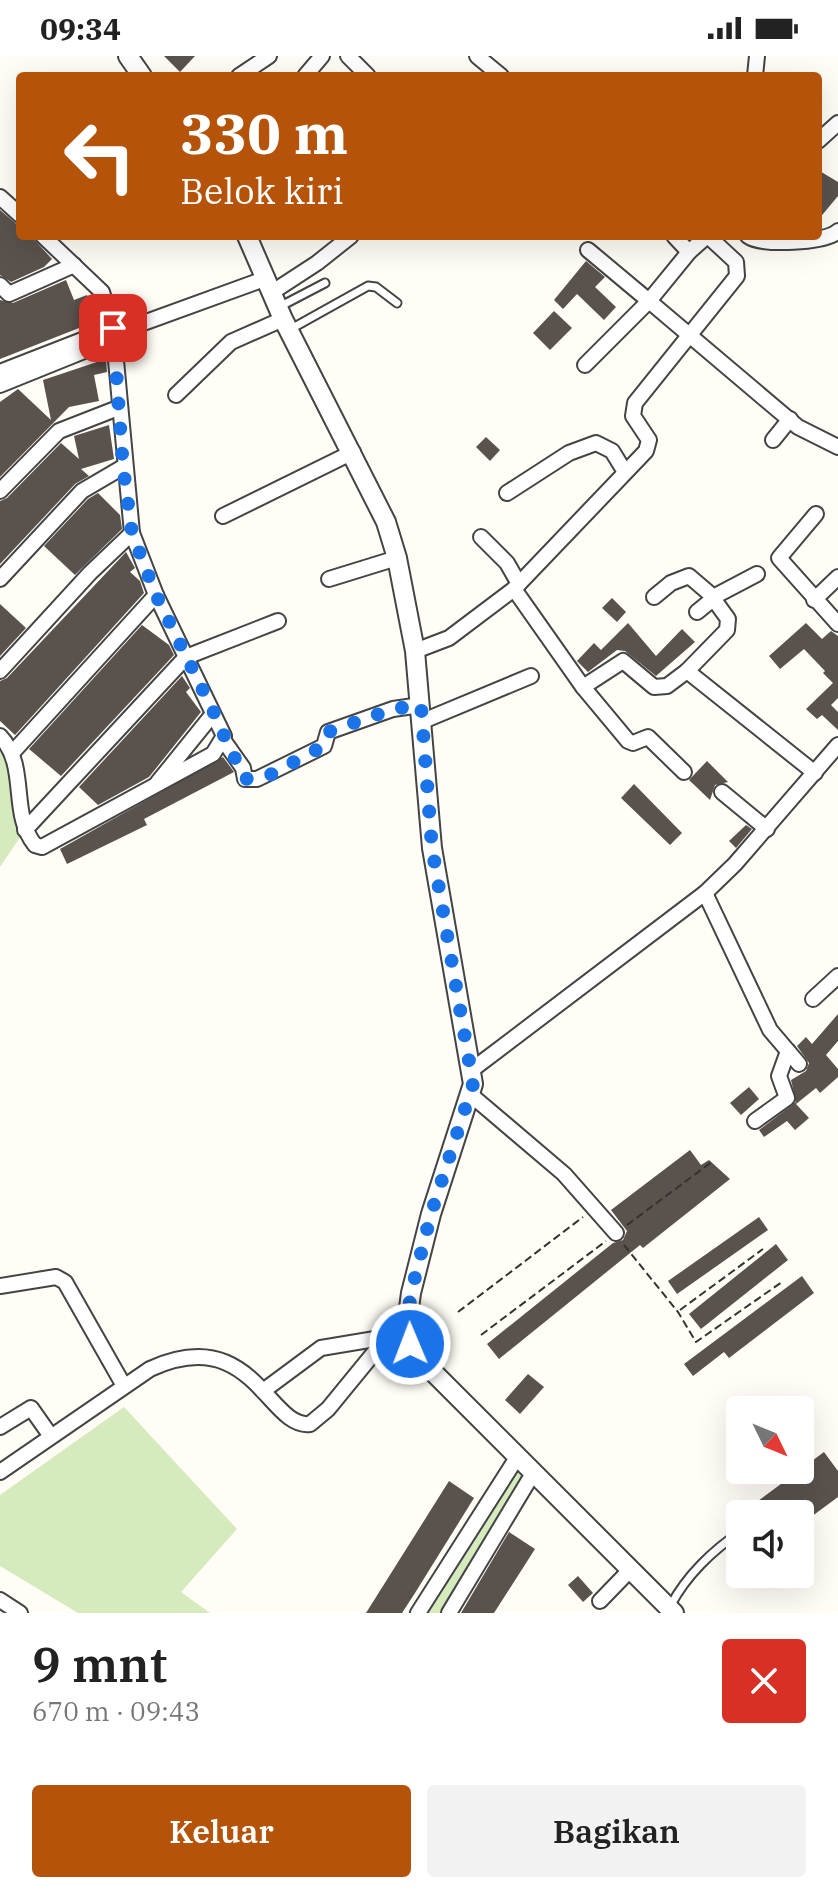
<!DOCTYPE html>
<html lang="id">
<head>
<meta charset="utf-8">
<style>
	:root { --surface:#fff; --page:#f2f2f2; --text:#222; --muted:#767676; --accent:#b45309 }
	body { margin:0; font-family:"IBM Plex Serif",serif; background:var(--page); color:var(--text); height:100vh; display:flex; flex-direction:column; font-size:30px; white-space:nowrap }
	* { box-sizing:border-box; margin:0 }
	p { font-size:26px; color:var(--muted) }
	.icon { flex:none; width:44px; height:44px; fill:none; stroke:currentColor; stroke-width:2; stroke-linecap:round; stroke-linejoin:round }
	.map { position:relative; height:1557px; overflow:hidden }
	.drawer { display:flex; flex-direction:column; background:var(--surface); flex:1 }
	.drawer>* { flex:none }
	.guide { position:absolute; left:16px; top:16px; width:806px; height:168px; border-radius:8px; box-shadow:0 8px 32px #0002; background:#b45309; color:#fff; overflow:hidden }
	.needle { width:52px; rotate:133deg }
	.buttons { position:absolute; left:726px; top:1340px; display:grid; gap:16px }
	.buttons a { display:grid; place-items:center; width:88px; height:88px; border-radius:8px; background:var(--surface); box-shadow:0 8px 32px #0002; font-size:40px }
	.pin { position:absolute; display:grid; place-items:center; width:68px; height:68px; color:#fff; margin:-34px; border-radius:16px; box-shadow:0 4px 12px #0006 }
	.me { position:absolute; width:88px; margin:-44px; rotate:359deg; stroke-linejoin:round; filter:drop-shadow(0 0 6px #0008) }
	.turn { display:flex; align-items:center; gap:28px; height:168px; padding:0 32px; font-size:36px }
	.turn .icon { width:104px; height:104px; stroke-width:2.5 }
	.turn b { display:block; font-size:56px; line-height:68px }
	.round { display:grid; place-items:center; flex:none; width:84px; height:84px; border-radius:8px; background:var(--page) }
	.overview { display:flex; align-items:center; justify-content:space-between; height:136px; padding:0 32px }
	h1 { font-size:48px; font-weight:600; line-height:60px }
	.button { display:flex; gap:16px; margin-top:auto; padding:16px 32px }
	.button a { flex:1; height:92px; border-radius:8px; background:var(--accent); color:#fff; font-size:32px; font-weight:600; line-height:92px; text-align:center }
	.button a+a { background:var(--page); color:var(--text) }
	.status { display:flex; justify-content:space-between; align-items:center; height:56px; padding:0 40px; background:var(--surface); direction:ltr }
	.status svg { height:22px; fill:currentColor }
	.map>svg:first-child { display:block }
	.green { fill:#d5ebbd }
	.building { fill:#5a524d }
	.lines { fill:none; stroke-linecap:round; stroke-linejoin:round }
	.service-casing { stroke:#444; stroke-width:11 }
	.minor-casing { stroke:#444; stroke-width:18 }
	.tertiary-casing { stroke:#444; stroke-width:22 }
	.path { stroke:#333; stroke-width:2; stroke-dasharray:8 4; stroke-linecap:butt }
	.service { stroke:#fff; stroke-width:7 }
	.minor { stroke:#fff; stroke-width:14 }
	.tertiary { stroke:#fff; stroke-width:18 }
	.route { stroke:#1a73e8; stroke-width:14; stroke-dasharray:0 25.2 }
</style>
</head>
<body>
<div class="status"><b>09:34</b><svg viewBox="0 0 49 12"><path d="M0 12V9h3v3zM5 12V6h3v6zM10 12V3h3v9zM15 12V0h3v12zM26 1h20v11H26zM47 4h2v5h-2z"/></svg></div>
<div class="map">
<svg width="838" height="1557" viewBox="0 0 838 1557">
	<rect width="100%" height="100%" fill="#fffdf5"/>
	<g class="green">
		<polygon points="0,680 10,691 25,774 0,811"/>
		<polygon points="124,1351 237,1473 181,1536 210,1557 78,1557 0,1510 0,1439"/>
		<polygon points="516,1403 532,1419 449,1557 418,1557"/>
	</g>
	<g class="building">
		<polygon points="164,0 195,0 180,16"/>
		<polygon points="818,114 838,126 838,140 818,164"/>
		<polygon points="0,154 20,171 20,180 31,180 52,203 44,211 11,226 0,219"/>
		<polygon points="586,205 605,221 595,231 616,251 604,264 577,238 563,253 554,244"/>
		<polygon points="66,224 74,244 87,239 97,265 0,303 0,244 13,247"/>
		<polygon points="554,255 572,272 550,294 533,277"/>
		<polygon points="106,303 107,316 94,319 99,345 69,351 0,421 0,346 18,333 51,364 43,324"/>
		<polygon points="109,369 114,403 81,413 89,420 75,428 0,508 0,445 7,442 61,387 79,403 74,380"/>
		<polygon points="486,381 500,394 490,405 476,391"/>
		<polygon points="98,437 120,459 122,473 75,519 44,490 88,443"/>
		<polygon points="126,496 135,512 130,516 140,525 144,537 15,679 0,665 0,625 7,622"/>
		<polygon points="612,542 626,556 617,566 602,552"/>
		<polygon points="0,548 26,572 0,600"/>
		<polygon points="628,567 656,600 682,573 695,586 656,620 625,595 617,594 588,616 577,605 594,587 601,594"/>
		<polygon points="806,567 822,583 831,575 838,580 838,642 831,649 838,656 838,674 822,659 817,663 806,653 833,627 823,617 825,615 804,593 780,613 769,600"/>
		<polygon points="142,569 169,589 174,599 61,720 29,693"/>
		<polygon points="182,620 190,632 186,636 201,656 149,721 98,749 79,731"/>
		<polygon points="223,701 234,716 144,763 147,769 67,808 60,793"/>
		<polygon points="707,705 728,726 715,729 710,744 689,724"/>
		<polygon points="634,728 682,777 670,789 621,742"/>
		<polygon points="746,769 752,773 736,792 729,785"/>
		<polygon points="838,958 838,985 826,999 838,1013 838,1021 820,1037 816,1032 796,1048 809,1062 795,1074 787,1065 764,1081 759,1074 796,1046 791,1024 806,1015 809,1007 797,990 806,981 812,988"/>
		<polygon points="749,1031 759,1043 741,1059 730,1047"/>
		<polygon points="690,1094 701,1109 709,1104 730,1123 643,1192 640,1189 499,1303 487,1288 613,1187 623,1184 627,1175 611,1154"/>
		<polygon points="759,1161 768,1174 677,1238 668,1225"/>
		<polygon points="776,1188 788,1204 701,1273 689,1258"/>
		<polygon points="802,1220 814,1237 729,1302 724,1296 693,1320 684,1308"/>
		<polygon points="528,1318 544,1331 520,1358 505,1344"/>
		<polygon points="824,1396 838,1415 838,1441 800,1469 800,1458 761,1458 754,1448"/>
		<polygon points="449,1425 474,1442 415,1537 402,1557 366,1557"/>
		<polygon points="509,1476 535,1493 494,1557 461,1557"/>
		<polygon points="578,1520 593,1537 583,1546 568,1529"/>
	</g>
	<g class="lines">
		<g class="service-casing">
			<g id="service">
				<polyline points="279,251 325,227"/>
				<polyline points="289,274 368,230 376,231 397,247"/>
				<path d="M671,1549C686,1520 713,1494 740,1476"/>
			</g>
		</g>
		<g class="minor-casing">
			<g id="minor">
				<polyline points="348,0 368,20"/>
				<polyline points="477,0 501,20"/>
				<polyline points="239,20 269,0"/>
				<polyline points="305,20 322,0"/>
				<polyline points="755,20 757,0"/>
				<polyline points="818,85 838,67"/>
				<polyline points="0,141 20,159"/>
				<polyline points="674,180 689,196"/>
				<polyline points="707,180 689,196 649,245 798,371 838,391"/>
				<path d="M748,180C761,190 826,187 838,175"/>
				<polyline points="0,229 9,238 74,209"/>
				<polyline points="274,235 317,207 351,180"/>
				<polyline points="113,278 267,222"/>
				<polyline points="585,309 649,245 588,194"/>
				<polyline points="0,316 113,272"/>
				<polyline points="0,329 114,283"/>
				<polyline points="176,339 231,286 283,263"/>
				<polyline points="773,384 790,363"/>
				<polyline points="0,435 59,375 118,352"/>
				<polyline points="507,437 569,397 596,387 612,395 625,416"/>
				<polyline points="816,458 779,502 838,568"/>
				<polyline points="223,460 353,396"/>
				<polyline points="481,481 507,507 519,528"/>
				<polyline points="0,523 82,435 123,411"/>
				<polyline points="329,523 397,502"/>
				<polyline points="514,533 583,631 623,605 654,631 667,630 687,615 815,717"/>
				<polyline points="654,541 671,527 689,520 710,538 728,563 727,574 687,615"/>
				<polyline points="814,544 838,521"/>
				<polyline points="697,556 719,538 757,518"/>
				<polyline points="415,595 449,582 514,533 646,395 649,384 633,360 635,347 737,220 736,206 708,180"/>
				<polyline points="0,615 90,517 132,477"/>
				<polyline points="583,631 628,685 633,687 648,681 684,716"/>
				<polyline points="423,665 531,620"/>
				<path d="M0,680C29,710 9,757 35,789L42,791L213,698L224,680L156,539L132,477L113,272L102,236L43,180"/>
				<polyline points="224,685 243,712 245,723 257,723 324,690 328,676 393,653 421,649"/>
				<polyline points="13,696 156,539"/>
				<polyline points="158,726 213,658"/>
				<polyline points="722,736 767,773"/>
				<polyline points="25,774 186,601 278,565"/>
				<polyline points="705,837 770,974 799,1008"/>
				<polyline points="813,943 838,920"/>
				<polyline points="473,1013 705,837 735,808 838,689"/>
				<polyline points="471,1039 564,1118 616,1177"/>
				<polyline points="755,1065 787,1042 779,1020 788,995"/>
				<polyline points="0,1230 56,1221 65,1226 124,1330"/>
				<polyline points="263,1335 321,1292 387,1281"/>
				<polyline points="0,1371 31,1352 50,1379"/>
				<path d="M0,1416L150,1313C253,1266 268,1373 310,1368L328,1353L387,1281L406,1275"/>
				<polyline points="0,1544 20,1557"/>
				<polyline points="600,1545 630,1514"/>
				<polyline points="418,1557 516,1403"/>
				<polyline points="449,1557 532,1419"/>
			</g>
		</g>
		<g class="tertiary-casing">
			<g id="tertiary">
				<polyline points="128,0 142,20"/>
				<polyline points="247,180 283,263 386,466 397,502 415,595 432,792 473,1028 431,1158 411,1237 406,1275 416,1299 674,1557"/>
			</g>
		</g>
		<g class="path">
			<polyline points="627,1169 713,1105"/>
			<polyline points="624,1189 678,1256 696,1286 782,1226"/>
			<polyline points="680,1254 763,1193"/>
			<polyline points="458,1256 583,1161"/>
			<polyline points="481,1279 606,1185"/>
		</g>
		<use href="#service" class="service"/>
		<use href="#minor" class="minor"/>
		<use href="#tertiary" class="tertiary"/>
	</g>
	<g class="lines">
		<path class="route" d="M113,272L123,411L132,477L156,539L223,675C226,693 240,706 245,723L268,720L320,692L328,676L393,653L421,649L432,792L473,1028L431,1158L411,1237L406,1275L410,1288"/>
	</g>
</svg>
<div class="buttons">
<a><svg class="needle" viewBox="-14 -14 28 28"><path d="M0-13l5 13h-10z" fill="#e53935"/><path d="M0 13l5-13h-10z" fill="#767676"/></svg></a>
<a><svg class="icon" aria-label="sound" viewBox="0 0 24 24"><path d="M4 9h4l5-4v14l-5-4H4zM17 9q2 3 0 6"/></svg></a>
</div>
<div class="pin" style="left:113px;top:272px;background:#d93025"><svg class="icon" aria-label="arrive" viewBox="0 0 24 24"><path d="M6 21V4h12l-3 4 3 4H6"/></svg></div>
<svg class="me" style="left:410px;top:1288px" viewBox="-20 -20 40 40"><circle r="17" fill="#1a73e8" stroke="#fff" stroke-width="3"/><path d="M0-11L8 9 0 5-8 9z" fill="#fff"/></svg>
<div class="guide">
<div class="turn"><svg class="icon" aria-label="left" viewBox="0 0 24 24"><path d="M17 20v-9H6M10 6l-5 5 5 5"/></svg><div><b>330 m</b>Belok kiri</div></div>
</div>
</div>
<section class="drawer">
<div class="overview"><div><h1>9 mnt</h1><p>670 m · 09:43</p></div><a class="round" style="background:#d93025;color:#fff"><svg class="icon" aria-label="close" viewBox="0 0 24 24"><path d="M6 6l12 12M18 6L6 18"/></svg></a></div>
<div class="button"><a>Keluar</a><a>Bagikan</a></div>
</section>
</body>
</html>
